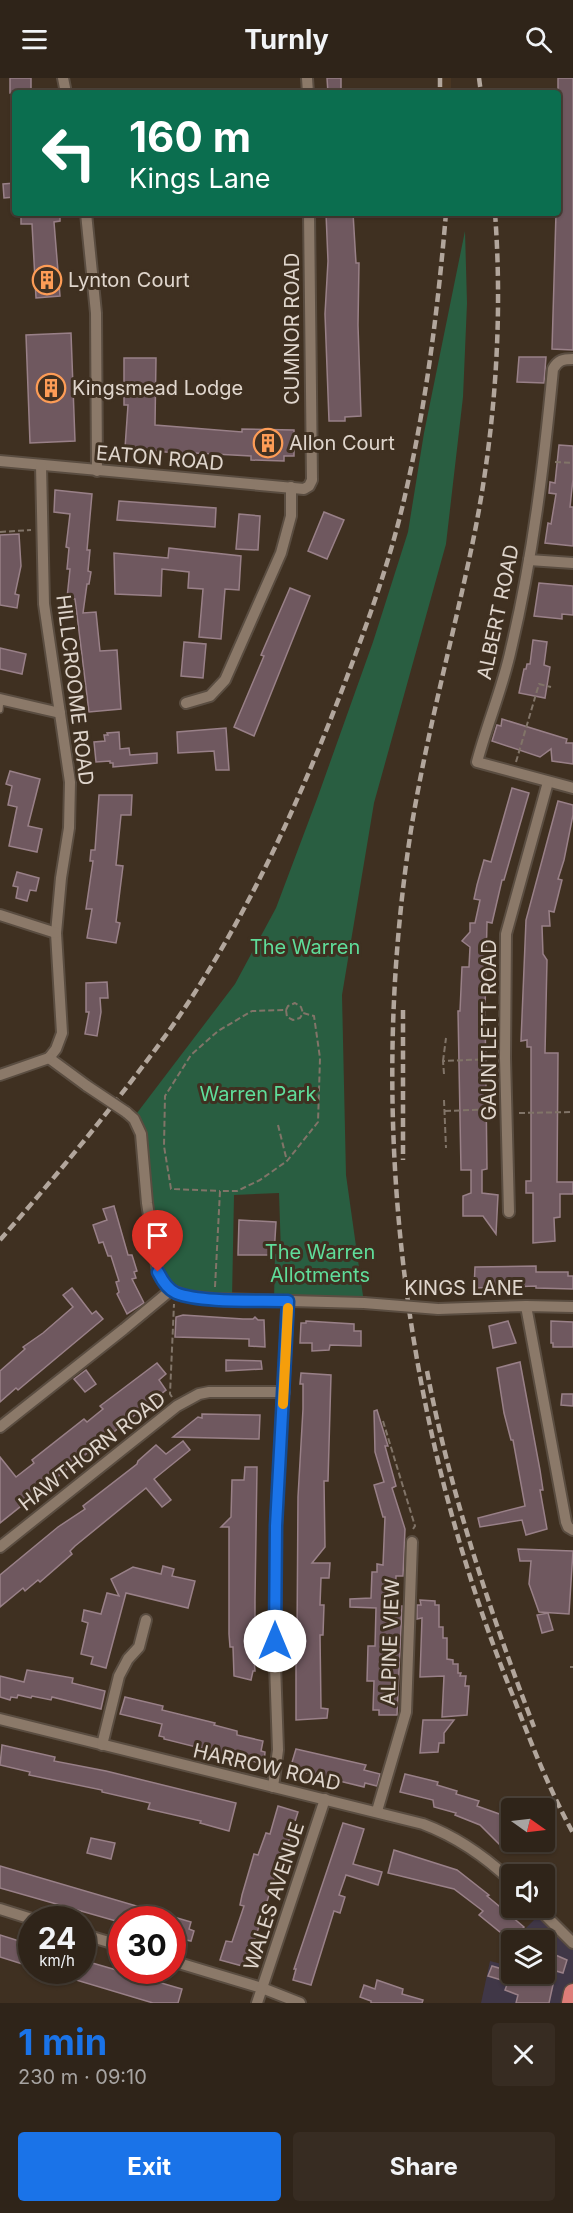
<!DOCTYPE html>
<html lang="en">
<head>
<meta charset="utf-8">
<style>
	:root { --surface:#2f2419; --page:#372c22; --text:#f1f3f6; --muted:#a7a4a2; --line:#4a4138; --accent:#1a73e8 }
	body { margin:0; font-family:Inter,sans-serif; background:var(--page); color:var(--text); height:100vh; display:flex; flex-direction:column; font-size:22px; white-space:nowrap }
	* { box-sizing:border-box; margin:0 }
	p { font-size:20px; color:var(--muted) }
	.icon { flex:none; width:33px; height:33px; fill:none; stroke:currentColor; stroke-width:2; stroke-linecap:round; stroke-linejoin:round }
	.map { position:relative; height:1925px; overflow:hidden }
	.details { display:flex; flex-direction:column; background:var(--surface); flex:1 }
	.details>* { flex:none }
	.guide { position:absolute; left:12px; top:12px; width:549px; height:126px; border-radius:6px; box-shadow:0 2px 4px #0004,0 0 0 2px var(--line); background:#0b6e4f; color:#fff; overflow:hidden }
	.needle { width:39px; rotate:104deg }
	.fabs { position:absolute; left:501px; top:1720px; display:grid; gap:12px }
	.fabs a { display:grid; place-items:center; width:54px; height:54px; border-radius:6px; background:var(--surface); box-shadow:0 2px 4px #0004,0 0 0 2px var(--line); font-size:30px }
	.speed { position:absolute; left:18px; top:1828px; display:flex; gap:12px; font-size:30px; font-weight:700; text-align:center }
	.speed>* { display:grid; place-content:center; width:78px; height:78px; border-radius:50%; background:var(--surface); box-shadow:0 2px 4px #0004,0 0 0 2px var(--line); line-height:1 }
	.speed small { font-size:15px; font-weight:400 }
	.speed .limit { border:9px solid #d22; background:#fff; color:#111 }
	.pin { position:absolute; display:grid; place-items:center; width:51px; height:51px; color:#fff; margin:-62px -26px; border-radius:50% 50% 50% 0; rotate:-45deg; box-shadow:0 0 6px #0007 }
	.pin .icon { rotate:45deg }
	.me { position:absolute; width:66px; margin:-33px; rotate:0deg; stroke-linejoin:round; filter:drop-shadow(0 0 4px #0008) }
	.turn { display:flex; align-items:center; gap:21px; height:126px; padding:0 18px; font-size:27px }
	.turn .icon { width:78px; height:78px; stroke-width:2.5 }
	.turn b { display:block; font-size:42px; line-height:51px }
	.round { display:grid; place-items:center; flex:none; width:63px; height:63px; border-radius:6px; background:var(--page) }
	.summary { display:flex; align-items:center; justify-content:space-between; height:102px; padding:0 18px }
	h1 { font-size:36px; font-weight:700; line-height:45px; color:var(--accent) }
	.action { display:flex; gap:12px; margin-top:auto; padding:12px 18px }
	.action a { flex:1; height:69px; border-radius:6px; background:var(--accent); color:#fff; font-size:24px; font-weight:700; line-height:69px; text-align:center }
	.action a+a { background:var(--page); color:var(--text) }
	header { display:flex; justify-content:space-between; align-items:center; height:78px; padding:0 18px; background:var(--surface); font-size:27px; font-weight:700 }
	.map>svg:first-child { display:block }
	.commercial { fill:#403747 }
	.built { fill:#4a3622 }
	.green { fill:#295e41 }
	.building { fill:#6f585f; stroke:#998088; stroke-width:1.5 }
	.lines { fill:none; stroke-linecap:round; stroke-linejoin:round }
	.lane-casing { stroke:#5a4d41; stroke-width:8 }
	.street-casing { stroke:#5a4d41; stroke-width:14 }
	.highway-casing { stroke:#5a4d41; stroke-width:21 }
	.path { stroke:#817468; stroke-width:2; stroke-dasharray:6 3; stroke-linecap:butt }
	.lane { stroke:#8b7969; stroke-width:5 }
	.street { stroke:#8b7969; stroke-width:10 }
	.highway { stroke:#dd7d78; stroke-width:18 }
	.rail { stroke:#b2a69c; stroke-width:4.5; stroke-dasharray:9 4.5; stroke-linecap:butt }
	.street-bridge-casing { stroke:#5a4d41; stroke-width:14; stroke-linecap:butt }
	.street-bridge { stroke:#8b7969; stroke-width:10 }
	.route-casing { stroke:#114b97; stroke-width:15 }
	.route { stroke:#1a73e8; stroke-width:10 }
	.slow { stroke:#f59e0b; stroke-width:10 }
	.labels { text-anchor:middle; stroke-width:6; stroke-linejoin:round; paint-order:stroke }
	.poi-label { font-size:20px; fill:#e0d6cd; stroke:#3f3021; text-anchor:start }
	.street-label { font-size:20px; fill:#e0d6cd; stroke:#3f3021 }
	.park-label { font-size:20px; fill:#5fdd9a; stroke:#3f3021 }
</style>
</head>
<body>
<header><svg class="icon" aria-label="menu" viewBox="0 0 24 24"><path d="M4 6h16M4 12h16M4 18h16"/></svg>Turnly<svg class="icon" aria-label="search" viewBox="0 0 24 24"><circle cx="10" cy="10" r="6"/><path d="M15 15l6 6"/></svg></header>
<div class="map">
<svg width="573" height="1925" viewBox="0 0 573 1925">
	<rect width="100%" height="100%" fill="#3f3021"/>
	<polygon class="commercial" points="540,1836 573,1869 573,1902 567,1925 481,1925 490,1883 505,1887 511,1866 512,1896 544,1896 544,1863 513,1863"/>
	<rect class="built" x="438" y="0" width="13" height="15"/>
	<polygon class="green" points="465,153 467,225 463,319 446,466 374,725 342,917 346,1097 364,1225 274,1222 275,1176 281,1175 279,1115 234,1117 232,1221 187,1216 164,1203 149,1124 143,1046 137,1035 235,906 276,830 317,721 373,564 408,454 424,355"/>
	<g class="building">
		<rect x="10" y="0" width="21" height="15"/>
		<polygon points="327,0 341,0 341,15 328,15"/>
		<polygon points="558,0 573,0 573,272 552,271 556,135 558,135"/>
		<polygon points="15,105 15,119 4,120 3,106"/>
		<polygon points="21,135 60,135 60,143 54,144 60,218 36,220 32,146 21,146"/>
		<polygon points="326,135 353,135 356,185 359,185 358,247 361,338 345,339 345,343 329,343 325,236 328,183"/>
		<polygon points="71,255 75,363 30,365 26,257"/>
		<polygon points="519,279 546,279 544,305 517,304"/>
		<polygon points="124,280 156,280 155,347 242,354 242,351 294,352 294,378 284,378 284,383 251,382 251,378 196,375 196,377 125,370 128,327 124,327"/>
		<polygon points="559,367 573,368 573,401 570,429 573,429 573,468 545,465 548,445 551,446 556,416 549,415 550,404 555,405"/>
		<polygon points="55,412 92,416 87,472 90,472 88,493 91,494 89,506 87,506 83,535 96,534 100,573 117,572 121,631 89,634 75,521 67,520 70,491 67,491 69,470 66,469 70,436 54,434"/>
		<polygon points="119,423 216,430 215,449 117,442"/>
		<polygon points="324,434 344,442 327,481 308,473"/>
		<polygon points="239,436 260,438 258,472 236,471"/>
		<polygon points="19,456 21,488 15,516 19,517 17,530 0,527 0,457"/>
		<polygon points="169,470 241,478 239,512 225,511 221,561 199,559 203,511 188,510 189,494 162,491 161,518 115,516 114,475 168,480"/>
		<polygon points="539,505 573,508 573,537 562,536 562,541 534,538"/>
		<polygon points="290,510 310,518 254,658 234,649 264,578 261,577"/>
		<polygon points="533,562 547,564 544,587 550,589 545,620 519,615 524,591 526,591 527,586 530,586"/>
		<polygon points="184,564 206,566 203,600 181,598"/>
		<polygon points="0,570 26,576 22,596 0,591"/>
		<polygon points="502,641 567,661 566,665 573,665 573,686 552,683 551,671 540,679 492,663 497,647 501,648"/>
		<polygon points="226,650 229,692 216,692 214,673 178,675 177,654"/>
		<polygon points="119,654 120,671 129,670 130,677 157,675 157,685 113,689 113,685 110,685 110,683 96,684 94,664 105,663 104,657 108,657 107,655"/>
		<polygon points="10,693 40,701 28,748 42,751 37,774 9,768 17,729 8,727 12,708 6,706"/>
		<polygon points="512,710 529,715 504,802 502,802 492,845 487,844 485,933 487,1091 482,1092 482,1115 498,1117 496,1156 483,1138 463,1138 463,1118 471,1115 471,1092 461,1092 458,933 460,933 462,889 469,889 470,869 462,863 470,854 470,845 475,845 480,822 474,821 477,807 484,782 491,784"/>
		<polygon points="99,717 132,717 131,737 121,737 116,787 123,788 116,844 120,845 116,865 87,860 92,831 86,831 93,783 90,783 91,772 95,772"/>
		<polygon points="558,723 573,727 573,737 564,782 558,801 562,802 554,834 549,833 550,848 542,848 543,876 547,882 545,975 558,975 557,1104 573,1104 573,1116 560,1116 560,1139 554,1140 555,1163 533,1165 533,1115 526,1115 526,1103 531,1103 531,969 527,969 527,962 521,963 526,842"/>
		<polygon points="17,794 39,800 36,813 30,812 27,823 16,820 18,809 13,808"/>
		<polygon points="107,904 108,920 100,920 101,934 97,958 85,956 89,934 86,934 86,905"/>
		<polygon points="114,1128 128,1177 132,1177 137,1193 134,1194 136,1200 132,1201 144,1225 127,1236 117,1216 119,1214 116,1204 119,1203 111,1178 108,1178 103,1164 99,1165 93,1147 107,1142 103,1131"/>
		<polygon points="239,1142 276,1144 274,1177 238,1177"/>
		<polygon points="536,1188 536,1194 568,1194 568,1198 573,1198 573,1211 536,1210 536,1208 474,1210 475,1189"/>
		<polygon points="72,1210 92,1236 96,1233 103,1241 18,1312 16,1310 0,1324 0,1293 25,1271 23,1269 43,1255 73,1229 63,1217"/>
		<polygon points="183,1237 243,1241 253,1241 255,1239 258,1242 264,1242 265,1269 249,1268 249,1261 175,1259 176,1239"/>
		<polygon points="306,1243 354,1246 354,1253 361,1253 361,1268 330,1267 329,1272 312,1273 312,1265 300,1265 301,1245 306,1245"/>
		<polygon points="508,1243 516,1265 493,1270 489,1248"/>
		<polygon points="551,1243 573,1244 573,1269 553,1269 553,1265 551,1265"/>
		<polygon points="226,1282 261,1283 262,1291 226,1293"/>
		<polygon points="520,1284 540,1392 543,1412 540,1412 547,1451 526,1457 522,1442 480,1449 478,1440 525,1428 513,1362 511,1362 504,1335 497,1290"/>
		<polygon points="157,1285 166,1296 159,1302 166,1312 0,1445 0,1379 16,1399 34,1385 32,1382 84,1341 87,1344 103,1331 100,1328"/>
		<polygon points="86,1292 96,1306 85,1314 74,1301"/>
		<polygon points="301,1295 331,1297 328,1403 324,1403 325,1469 312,1485 330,1485 329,1500 321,1500 320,1527 324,1527 323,1557 320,1557 321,1630 328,1631 327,1640 296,1642 296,1577 304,1570 291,1564 297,1560 298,1419 303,1331 303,1306 300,1306"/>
		<polygon points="562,1316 573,1316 573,1328 561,1327"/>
		<polygon points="377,1332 388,1368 385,1368 396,1408 392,1410 405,1451 403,1498 396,1498 395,1528 402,1528 397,1637 379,1637 379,1632 373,1632 374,1603 367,1603 368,1568 375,1568 376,1530 350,1529 350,1521 371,1520 372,1494 377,1494 377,1486 383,1487 385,1439 383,1439 374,1407 384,1404 375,1374 374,1333"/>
		<polygon points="202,1336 260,1337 259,1361 173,1359 198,1339 202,1340"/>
		<polygon points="183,1363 190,1372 154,1401 171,1422 162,1429 146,1410 75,1468 70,1473 72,1476 40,1504 38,1502 25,1513 23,1510 0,1529 0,1497 58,1449 85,1431 83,1428 137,1386 138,1383 156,1367 166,1376"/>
		<polygon points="245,1389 257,1389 255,1522 255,1567 257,1581 254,1581 255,1593 253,1593 251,1602 234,1598 233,1569 230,1569 229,1556 229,1449 221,1449 231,1439 232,1402 244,1402"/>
		<polygon points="518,1471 573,1473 569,1536 539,1534 529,1506 531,1483 520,1483"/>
		<polygon points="163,1488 174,1491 172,1498 195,1503 188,1530 126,1515 106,1590 91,1586 93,1579 81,1576 88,1545 82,1543 84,1532 101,1536 107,1515 119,1518 111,1501 133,1489 161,1496"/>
		<polygon points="420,1522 435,1523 435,1527 439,1527 439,1549 443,1549 443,1560 447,1560 447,1581 453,1582 453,1586 458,1586 458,1595 461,1595 460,1598 466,1598 465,1608 469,1608 467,1637 442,1639 444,1598 420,1599 422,1540 417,1541 417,1527 421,1527"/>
		<polygon points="548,1535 553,1552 542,1555 537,1537"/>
		<polygon points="27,1592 73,1600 72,1605 105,1613 101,1631 52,1619 51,1622 32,1618 31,1620 18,1617 17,1620 11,1619 10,1622 0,1619 0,1598 24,1604"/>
		<polygon points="125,1619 163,1628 162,1632 215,1645 214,1647 237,1653 237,1657 263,1663 261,1673 265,1674 264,1686 164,1661 164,1659 159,1658 162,1646 120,1636"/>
		<polygon points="423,1642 454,1642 444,1655 444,1665 439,1665 438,1674 420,1675"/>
		<polygon points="2,1667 55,1679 54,1683 106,1693 236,1725 229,1753 200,1745 201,1743 148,1731 150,1725 102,1714 102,1712 29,1697 30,1694 0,1687"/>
		<polygon points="296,1671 366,1687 364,1692 380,1696 377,1708 365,1705 364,1709 290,1691"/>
		<polygon points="405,1696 438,1704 437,1707 457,1713 456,1716 479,1723 477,1728 505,1738 512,1744 512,1774 506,1769 504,1771 480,1747 455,1737 456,1735 434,1729 433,1722 400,1714"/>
		<polygon points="278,1728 298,1734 284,1778 282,1777 270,1814 246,1889 220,1882 226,1863 232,1864 244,1828 240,1827 242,1817 254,1776 258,1777 266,1755 270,1756"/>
		<polygon points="343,1745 364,1751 353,1786 382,1794 378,1807 346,1797 339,1817 345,1819 340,1835 334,1833 311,1907 293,1902 296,1891 294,1891"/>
		<polygon points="91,1760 115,1765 111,1781 87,1775"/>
		<polygon points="394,1772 457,1792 489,1817 487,1818 524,1849 511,1863 479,1837 483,1833 454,1811 388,1795"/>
		<polygon points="0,1788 191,1844 189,1851 194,1853 191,1863 172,1859 172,1842 116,1843 0,1810"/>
		<polygon points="0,1857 32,1867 32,1889 0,1879"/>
		<polygon points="544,1872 567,1882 563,1895 556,1893 549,1925 516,1925 518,1917 505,1912 508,1904 488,1898 492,1888 512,1894 512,1896 544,1896"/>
		<polygon points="82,1882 182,1911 178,1925 153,1925 56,1896 56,1893 82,1893"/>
		<polygon points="377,1902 403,1911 402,1916 423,1922 422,1925 371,1925 371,1923 360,1919 364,1907 375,1911"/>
	</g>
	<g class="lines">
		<g class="lane-casing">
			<polyline id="lane" points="0,632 1,621"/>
		</g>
		<g class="street-casing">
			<g id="street">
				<polyline points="63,0 66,15"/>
				<polyline points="307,0 308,15"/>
				<polyline points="86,135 96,235 97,393"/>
				<path d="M573,281C563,281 558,282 553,291C544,385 533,479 511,571C503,609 487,646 477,684L573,710"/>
				<polyline points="0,383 304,411 309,408 312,402 309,135"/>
				<polyline points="41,387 44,526 70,704 69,750 61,800 56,855 62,955 56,971 49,980"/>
				<polyline points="529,482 573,485"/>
				<polyline points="0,621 60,635"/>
				<polyline points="186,625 210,618 225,602 281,475 291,438 291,409"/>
				<polyline points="0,837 56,855"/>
				<polyline points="49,980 87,1008"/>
				<polyline points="0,997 49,980"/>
				<polyline points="126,1034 134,1041 141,1056 147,1125 158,1194 163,1203 171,1212 186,1218 215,1221 364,1225"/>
				<polyline points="509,1134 505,980 506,856 548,704"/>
				<polyline points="526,1228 566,1444 568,1449 573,1452"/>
				<polyline points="438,1231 526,1228 573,1229"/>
				<polyline points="0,1349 124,1251 171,1212"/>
				<polyline points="0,1469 177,1328 199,1316 209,1314 284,1314"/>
				<path d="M0,1641L423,1746C455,1758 487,1780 512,1804"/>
				<polyline points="102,1667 119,1598 128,1581 139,1569 146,1542"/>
				<polyline points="273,1709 278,1672 275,1586 276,1448 288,1223"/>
				<polyline points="377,1733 406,1634 412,1464"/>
				<polyline points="538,1830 573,1865"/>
				<polyline points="0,1831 35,1842"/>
				<polyline points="82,1856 122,1868"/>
				<polyline points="172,1883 262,1910 300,1925"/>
				<polyline points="257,1925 325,1721"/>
			</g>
		</g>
		<g class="highway-casing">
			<polyline id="highway" points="571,1925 573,1915"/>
		</g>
		<g class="path">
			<polyline points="555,384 573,385"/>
			<polyline points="0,454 31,452"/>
			<polyline points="516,684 539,606 551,609"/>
			<polyline points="286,932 288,928 295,925 301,929 303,935"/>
			<polyline points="443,983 446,960"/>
			<polyline points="444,996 443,983 493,981"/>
			<polyline points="444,1022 446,1070"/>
			<polyline points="445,1033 495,1031"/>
			<polyline points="519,1035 573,1034"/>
			<polyline points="278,1047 287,1083"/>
			<polyline points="215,1209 220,1113 237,1113 260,1102 287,1083 318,1044 320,980 314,938 303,935 300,940 293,942 287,939 286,932 252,933 218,953 191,977 165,1018 164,1068 171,1111 220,1113"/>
			<polyline points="172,1319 170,1316 174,1226"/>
			<polyline points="383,1343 415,1448 413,1451"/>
			<polyline points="570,1589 573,1589"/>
		</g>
		<use href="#lane" class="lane"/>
		<use href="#street" class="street"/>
		<use href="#highway" class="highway"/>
		<g class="rail">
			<polyline points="440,0 440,15"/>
			<polyline points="479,0 481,15"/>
			<path d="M495,135C503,242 495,353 474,458C454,556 427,653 411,752C366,1042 403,1346 513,1618C531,1665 549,1711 573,1755"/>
			<polyline points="403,932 403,1082"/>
			<path d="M0,1162C58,1096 114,1028 166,957C244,848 300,723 347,599C370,538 392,477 406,413C427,321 438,229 446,135"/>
			<path d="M427,1293C450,1414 490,1534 534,1649"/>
		</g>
		<g class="street-bridge-casing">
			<g id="street-bridge">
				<polyline points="87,1008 126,1034"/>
				<polyline points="364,1225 438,1231"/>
			</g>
		</g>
		<use href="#street-bridge" class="street-bridge"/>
	</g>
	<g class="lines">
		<g class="route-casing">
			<path id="route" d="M158,1194C162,1202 167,1211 176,1215C200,1225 260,1222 288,1223L276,1448L275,1563"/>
		</g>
		<use href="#route" class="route"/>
		<polyline class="slow" points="283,1326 288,1230"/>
	</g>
	<defs>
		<g id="building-ring" transform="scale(1.5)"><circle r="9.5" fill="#3f3021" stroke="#fd9c56" stroke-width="1.5"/><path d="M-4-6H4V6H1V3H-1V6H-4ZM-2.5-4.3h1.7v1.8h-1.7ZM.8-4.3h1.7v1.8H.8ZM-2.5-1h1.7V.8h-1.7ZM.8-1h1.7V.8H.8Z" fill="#fd9c56"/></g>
	</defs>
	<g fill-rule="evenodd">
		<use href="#building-ring" x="47" y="202"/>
		<use href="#building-ring" x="51" y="310"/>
		<use href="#building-ring" x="268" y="365"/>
	</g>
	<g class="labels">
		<g class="poi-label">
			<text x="68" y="209">Lynton Court</text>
			<text x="72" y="317">Kingsmead Lodge</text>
			<text x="289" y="372">Allon Court</text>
		</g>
		<g class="street-label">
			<text transform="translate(292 251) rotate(-90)" y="7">CUMNOR ROAD</text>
			<text transform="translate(160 380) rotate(5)" y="7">EATON ROAD</text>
			<text transform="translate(498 534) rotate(-78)" y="7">ALBERT ROAD</text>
			<text transform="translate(75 612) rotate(83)" y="7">HILLCROOME ROAD</text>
			<text transform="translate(489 952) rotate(-90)" y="7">GAUNTLETT ROAD</text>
			<text x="464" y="1217">KINGS LANE</text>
			<text transform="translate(92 1373) rotate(-38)" y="7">HAWTHORN ROAD</text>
			<text transform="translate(390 1564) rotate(-88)" y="7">ALPINE VIEW</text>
			<text transform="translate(267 1689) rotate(13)" y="7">HARROW ROAD</text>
			<text transform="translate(274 1818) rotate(-72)" y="7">WALES AVENUE</text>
		</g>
		<g class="park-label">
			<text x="305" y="876">The Warren</text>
			<text x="258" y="1023">Warren Park</text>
			<text x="320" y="1181">The Warren<tspan x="320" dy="23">Allotments</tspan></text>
		</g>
	</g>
</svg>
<div class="fabs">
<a><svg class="needle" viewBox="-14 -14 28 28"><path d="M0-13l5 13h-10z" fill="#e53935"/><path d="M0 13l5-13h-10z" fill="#a7a4a2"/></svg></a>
<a><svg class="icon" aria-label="sound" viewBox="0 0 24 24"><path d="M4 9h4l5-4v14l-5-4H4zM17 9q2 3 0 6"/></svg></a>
<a><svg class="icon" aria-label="layers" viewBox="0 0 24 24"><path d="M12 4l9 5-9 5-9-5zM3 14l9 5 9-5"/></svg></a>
</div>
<div class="speed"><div>24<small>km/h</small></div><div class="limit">30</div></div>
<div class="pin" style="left:158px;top:1194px;background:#d93025"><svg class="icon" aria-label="arrive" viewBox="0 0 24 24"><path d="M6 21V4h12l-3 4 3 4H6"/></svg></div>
<svg class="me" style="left:275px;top:1563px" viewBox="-20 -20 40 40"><circle r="19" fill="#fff"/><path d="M0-13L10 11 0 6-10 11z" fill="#1a73e8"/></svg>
<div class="guide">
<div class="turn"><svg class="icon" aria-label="left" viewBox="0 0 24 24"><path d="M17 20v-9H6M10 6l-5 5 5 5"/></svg><div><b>160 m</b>Kings Lane</div></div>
</div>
</div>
<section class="details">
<div class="summary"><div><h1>1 min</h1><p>230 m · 09:10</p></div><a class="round"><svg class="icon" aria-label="close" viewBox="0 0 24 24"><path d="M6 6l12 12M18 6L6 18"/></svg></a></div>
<div class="action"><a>Exit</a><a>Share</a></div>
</section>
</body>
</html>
